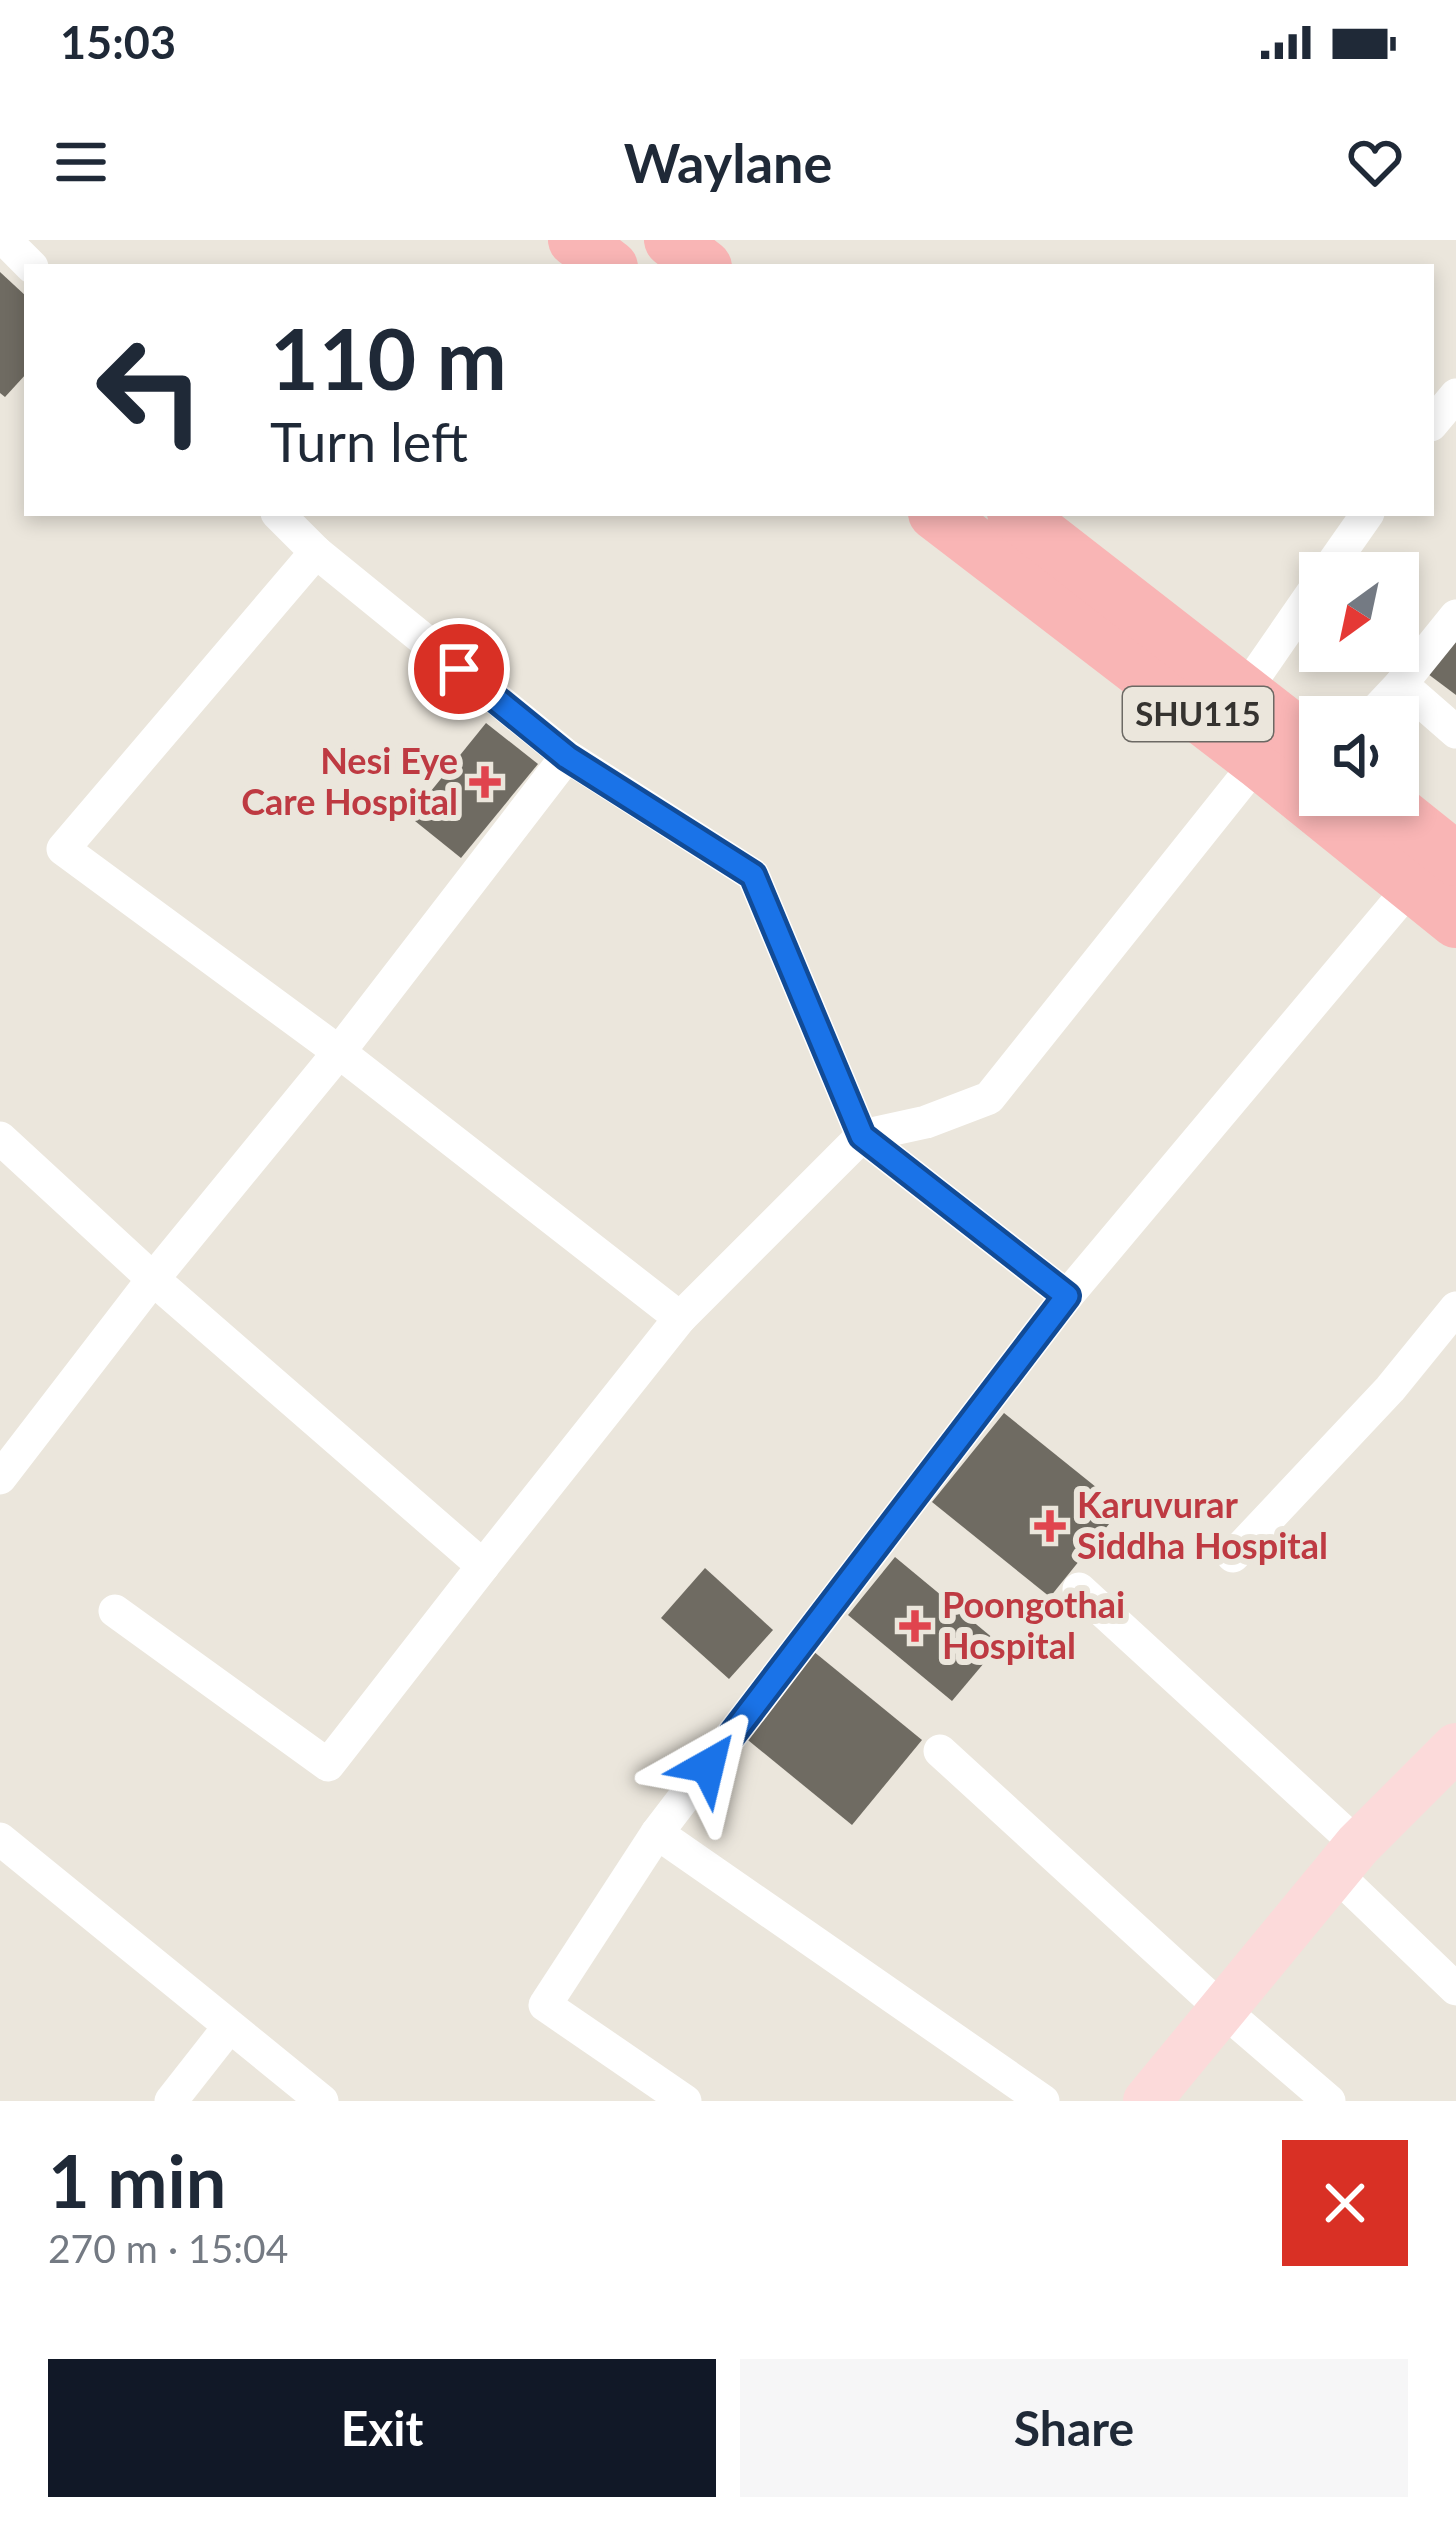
<!DOCTYPE html>
<html lang="en">
<head>
<meta charset="utf-8">
<style>
	:root { --surface:#fff; --page:#f6f6f7; --text:#1f2937; --muted:#747a83; --accent:#111827 }
	body { margin:0; font-family:Lato,sans-serif; background:var(--page); color:var(--text); height:100vh; display:flex; flex-direction:column; font-size:45px; white-space:nowrap }
	* { box-sizing:border-box; margin:0 }
	p { font-size:39px; color:var(--muted) }
	.icon { flex:none; width:66px; height:66px; fill:none; stroke:currentColor; stroke-width:2; stroke-linecap:round; stroke-linejoin:round }
	.map { position:relative; height:1861px; overflow:hidden }
	.drawer { display:flex; flex-direction:column; background:var(--surface); flex:1 }
	.drawer>* { flex:none }
	.guide { position:absolute; left:24px; top:24px; width:1410px; height:252px; border-radius:0px; box-shadow:0 6px 18px #0003; background:#fff; color:var(--text); overflow:hidden }
	.needle { width:78px; rotate:213deg }
	.tools { position:absolute; left:1299px; top:312px; display:grid; gap:24px }
	.tools a { display:grid; place-items:center; width:120px; height:120px; border-radius:0px; background:var(--surface); box-shadow:0 6px 18px #0003; font-size:60px }
	.pin { position:absolute; display:grid; place-items:center; width:102px; height:102px; color:#fff; margin:-51px; border:6px solid #fff; border-radius:50%; box-shadow:0 3px 12px #0007 }
	.me { position:absolute; width:132px; margin:-66px; rotate:37deg; stroke-linejoin:round; filter:drop-shadow(0 0 9px #0008) }
	.turn { display:flex; align-items:center; gap:42px; height:252px; padding:0 48px; font-size:54px }
	.turn .icon { width:156px; height:156px; stroke-width:2.5 }
	.turn b { display:block; font-size:84px; line-height:102px }
	.round { display:grid; place-items:center; flex:none; width:126px; height:126px; border-radius:0px; background:var(--page) }
	.overview { display:flex; align-items:center; justify-content:space-between; height:204px; padding:0 48px }
	h1 { font-size:72px; font-weight:700; line-height:90px }
	.cta { display:flex; gap:24px; margin-top:auto; padding:24px 48px }
	.cta a { flex:1; height:138px; border-radius:0px; background:var(--accent); color:#fff; font-size:48px; font-weight:700; line-height:138px; text-align:center }
	.cta a+a { background:var(--page); color:var(--text) }
	.status { display:flex; justify-content:space-between; align-items:center; height:84px; padding:0 60px; background:var(--surface); direction:ltr }
	.status svg { height:33px; fill:currentColor }
	header { display:flex; justify-content:space-between; align-items:center; height:156px; padding:0 48px; background:var(--surface); font-size:54px; font-weight:700 }
	.map>svg:first-child { display:block }
	.building { fill:#6f6b62 }
	.lines { fill:none; stroke-linecap:round; stroke-linejoin:round }
	.street { stroke:#fff; stroke-width:33 }
	.secondary { stroke:#fcdada; stroke-width:48 }
	.primary { stroke:#f9b5b5; stroke-width:54 }
	.route-casing { stroke:#114b97; stroke-width:30 }
	.route { stroke:#1a73e8; stroke-width:21 }
	.health-dot { fill:#e0444e; stroke:#ebe6dc; stroke-width:4.5 }
	.labels { text-anchor:middle; stroke-width:12; stroke-linejoin:round; paint-order:stroke }
	.shield { fill:#ebe6dc; stroke:#6c6964; stroke-width:3 }
	.shield-label { font-size:33px; font-weight:bold; fill:#353330 }
	.health-label { font-size:36px; font-weight:bold; fill:#be3a42; stroke:#ebe6dc; text-anchor:start }
</style>
</head>
<body>
<div class="status"><b>15:03</b><svg viewBox="0 0 49 12"><path d="M0 12V9h3v3zM5 12V6h3v6zM10 12V3h3v9zM15 12V0h3v12zM26 1h20v11H26zM47 4h2v5h-2z"/></svg></div>
<header><svg class="icon" aria-label="menu" viewBox="0 0 24 24"><path d="M4 6h16M4 12h16M4 18h16"/></svg>Waylane<svg class="icon" aria-label="heart" viewBox="0 0 24 24"><path d="M12 20l-8-8c-3-5 5-10 8-4 3-6 11-1 8 4z"/></svg></header>
<div class="map">
<svg width="1456" height="1861" viewBox="0 0 1456 1861">
	<rect width="100%" height="100%" fill="#ebe6dc"/>
	<g class="building">
		<polygon points="0,32 27,57 27,133 5,157 0,153"/>
		<polygon points="1456,381 1456,455 1420,428"/>
		<polygon points="486,483 538,524 461,618 410,577"/>
		<polygon points="1004,1173 1122,1268 1050,1357 932,1262"/>
		<polygon points="895,1317 1000,1404 952,1461 848,1375"/>
		<polygon points="705,1328 773,1390 729,1439 661,1378"/>
		<polygon points="813,1411 922,1500 852,1585 743,1496"/>
	</g>
	<g class="lines">
		<g class="street">
			<polyline points="5,0 32,27"/>
			<polyline points="1431,185 1456,155"/>
			<polyline points="277,273 316,312"/>
			<polyline points="1326,333 1368,273"/>
			<polyline points="1456,376 1401,444 1456,492"/>
			<polyline points="1244,452 1320,342"/>
			<polyline points="1370,477 1401,444"/>
			<polyline points="0,898 153,1039 483,1326 680,1078 339,812 63,609 316,312 567,516 753,635 862,896 1067,1056 657,1593 1043,1861"/>
			<polyline points="1067,1056 1412,645"/>
			<polyline points="680,1078 862,896 926,882 989,858 1258,521"/>
			<polyline points="0,1238 153,1039 339,812 567,516"/>
			<polyline points="1233,1316 1390,1149 1456,1068"/>
			<polyline points="1079,1349 1358,1605"/>
			<polyline points="115,1371 328,1525 483,1326"/>
			<polyline points="940,1511 1222,1769 1329,1861"/>
			<polyline points="657,1593 545,1765 685,1861"/>
			<polyline points="0,1599 322,1861"/>
			<polyline points="1335,1633 1456,1749"/>
			<polyline points="171,1861 229,1787"/>
		</g>
		<polyline class="secondary" points="1147,1861 1358,1605 1456,1507"/>
		<g class="primary">
			<polyline points="575,0 611,27"/>
			<polyline points="671,0 705,27"/>
			<polyline points="935,273 1258,521 1456,681"/>
			<polyline points="1014,273 1320,511"/>
			<polyline points="1376,555 1456,619"/>
		</g>
	</g>
	<g class="lines">
		<g class="route-casing">
			<polyline id="route" points="459,429 567,517 753,635 862,896 1067,1056 708,1526"/>
		</g>
		<use href="#route" class="route"/>
	</g>
	<g class="health-dot">
		<path d="M479 524h12v12h12v12h-12v12h-12v-12h-12v-12h12z"/>
		<path d="M1044 1268h12v12h12v12h-12v12h-12v-12h-12v-12h12z"/>
		<path d="M909 1368h12v12h12v12h-12v12h-12v-12h-12v-12h12z"/>
	</g>
	<g class="labels">
		<rect class="shield" x="1123" y="447" width="150" height="54" rx="9"/>
		<g class="shield-label">
			<text x="1198" y="486">SHU115</text>
		</g>
		<g class="health-label">
			<text x="458" y="534" text-anchor="end">Nesi Eye<tspan x="458" dy="41">Care Hospital</tspan></text>
			<text x="1077" y="1278">Karuvurar<tspan x="1077" dy="41">Siddha Hospital</tspan></text>
			<text x="942" y="1378">Poongothai<tspan x="942" dy="41">Hospital</tspan></text>
		</g>
	</g>
</svg>
<div class="tools">
<a><svg class="needle" viewBox="-14 -14 28 28"><path d="M0-13l5 13h-10z" fill="#e53935"/><path d="M0 13l5-13h-10z" fill="#747a83"/></svg></a>
<a><svg class="icon" aria-label="sound" viewBox="0 0 24 24"><path d="M4 9h4l5-4v14l-5-4H4zM17 9q2 3 0 6"/></svg></a>
</div>
<div class="pin" style="left:459px;top:429px;background:#d93025"><svg class="icon" aria-label="arrive" viewBox="0 0 24 24"><path d="M6 21V4h12l-3 4 3 4H6"/></svg></div>
<svg class="me" style="left:708px;top:1526px" viewBox="-20 -20 40 40"><path d="M0-17L14 15 0 8-14 15z" fill="#1a73e8" stroke="#fff" stroke-width="4"/></svg>
<div class="guide">
<div class="turn"><svg class="icon" aria-label="left" viewBox="0 0 24 24"><path d="M17 20v-9H6M10 6l-5 5 5 5"/></svg><div><b>110 m</b>Turn left</div></div>
</div>
</div>
<section class="drawer">
<div class="overview"><div><h1>1 min</h1><p>270 m · 15:04</p></div><a class="round" style="background:#d93025;color:#fff"><svg class="icon" aria-label="close" viewBox="0 0 24 24"><path d="M6 6l12 12M18 6L6 18"/></svg></a></div>
<div class="cta"><a>Exit</a><a>Share</a></div>
</section>
</body>
</html>
